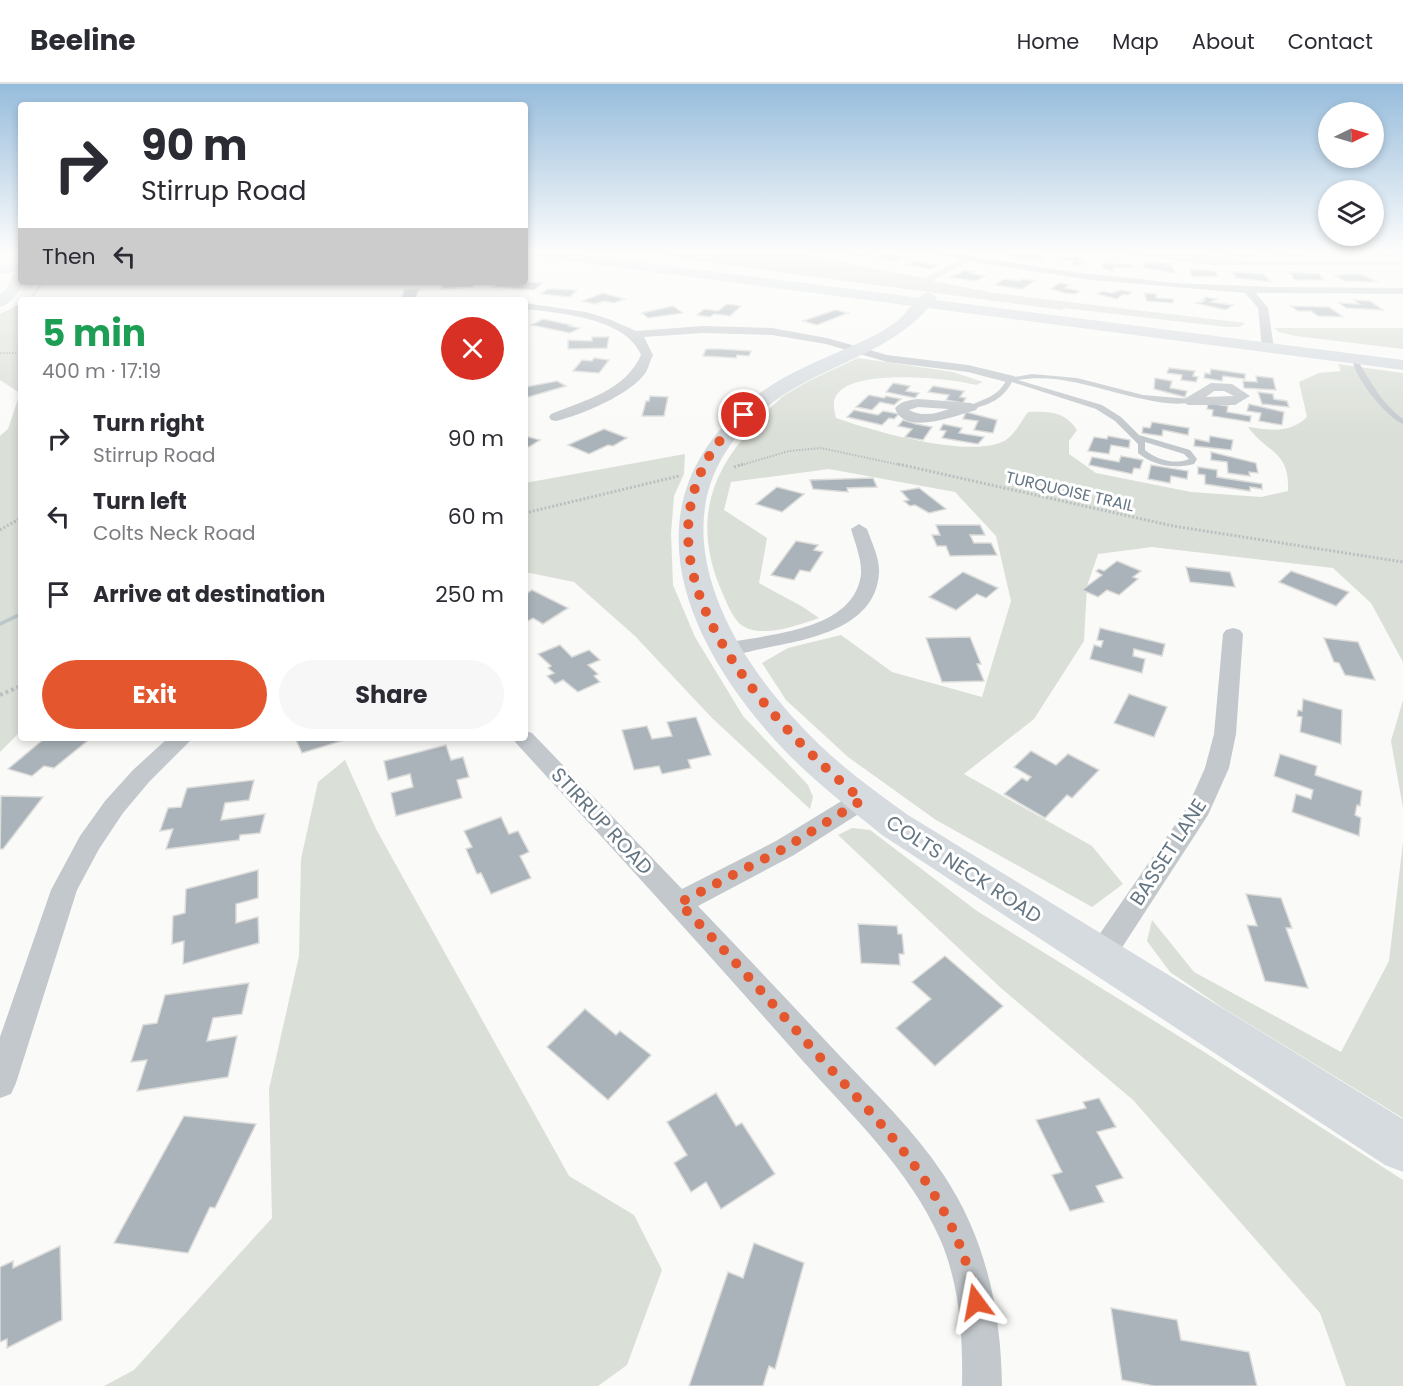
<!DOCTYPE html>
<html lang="en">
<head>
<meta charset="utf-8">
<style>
	:root { --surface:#fff; --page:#f7f7f7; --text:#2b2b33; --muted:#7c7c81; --line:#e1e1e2; --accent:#e4572e }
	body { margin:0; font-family:Poppins,sans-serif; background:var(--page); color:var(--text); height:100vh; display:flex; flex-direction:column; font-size:22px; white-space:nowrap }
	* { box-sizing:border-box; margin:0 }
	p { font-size:20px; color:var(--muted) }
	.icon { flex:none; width:33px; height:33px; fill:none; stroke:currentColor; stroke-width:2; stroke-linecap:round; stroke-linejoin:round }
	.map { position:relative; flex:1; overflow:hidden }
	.sheet { position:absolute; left:18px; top:213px; width:510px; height:444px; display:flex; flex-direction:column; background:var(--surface); border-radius:6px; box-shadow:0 3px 9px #0003 }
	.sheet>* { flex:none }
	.top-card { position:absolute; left:18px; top:18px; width:510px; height:183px; border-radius:6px; box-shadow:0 3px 9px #0003; background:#fff; color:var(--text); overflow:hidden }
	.needle { width:39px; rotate:85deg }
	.controls { position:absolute; left:1318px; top:18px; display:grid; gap:12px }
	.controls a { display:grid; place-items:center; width:66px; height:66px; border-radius:50%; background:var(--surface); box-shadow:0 3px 9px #0003; font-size:30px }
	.pin { position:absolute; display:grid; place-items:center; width:51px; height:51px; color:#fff; margin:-26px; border:3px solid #fff; border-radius:50%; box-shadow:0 2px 6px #0007 }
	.me { position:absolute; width:66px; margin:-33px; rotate:347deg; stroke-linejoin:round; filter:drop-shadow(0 0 4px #0008) }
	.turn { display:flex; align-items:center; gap:21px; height:126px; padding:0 24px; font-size:27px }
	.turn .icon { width:78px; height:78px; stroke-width:2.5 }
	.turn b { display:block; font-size:42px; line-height:51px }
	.then { display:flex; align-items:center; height:57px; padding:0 24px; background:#0003; gap:12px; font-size:22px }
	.round { display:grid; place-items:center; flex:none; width:63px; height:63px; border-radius:32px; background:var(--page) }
	.summary { display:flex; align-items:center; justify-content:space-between; height:102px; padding:0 24px }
	h1 { font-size:36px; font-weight:700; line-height:45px; color:#1e9e55 }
	.primary-button { display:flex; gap:12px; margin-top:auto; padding:12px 24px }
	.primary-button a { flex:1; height:69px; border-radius:36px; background:var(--accent); color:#fff; font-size:24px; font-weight:700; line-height:69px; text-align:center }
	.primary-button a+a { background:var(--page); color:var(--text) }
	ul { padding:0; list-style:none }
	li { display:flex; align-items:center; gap:18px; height:78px; padding:0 24px }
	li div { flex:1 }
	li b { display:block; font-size:22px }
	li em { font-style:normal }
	header { display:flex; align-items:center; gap:36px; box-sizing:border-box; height:84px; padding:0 30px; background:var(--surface); border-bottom:2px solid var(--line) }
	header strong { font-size:28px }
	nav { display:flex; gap:33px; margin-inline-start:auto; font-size:21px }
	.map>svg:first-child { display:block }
	.green { fill:#dadfd7 }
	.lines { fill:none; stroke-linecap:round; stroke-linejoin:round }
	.stream { fill:#bbc7cb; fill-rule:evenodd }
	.building { fill:#aab3b9; stroke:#dcdcda; stroke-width:1.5 }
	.path-far3 { stroke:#bbbfc2; stroke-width:1.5; stroke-dasharray:1.5 1.5; stroke-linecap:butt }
	.path-far2 { stroke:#bbbfc2; stroke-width:2; stroke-dasharray:1.5 1.5; stroke-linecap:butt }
	.path-far1 { stroke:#bbbfc2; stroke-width:3; stroke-dasharray:2 2; stroke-linecap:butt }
	.path { stroke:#bbbfc2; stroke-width:4; stroke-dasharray:3 3; stroke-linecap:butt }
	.lane { fill:#c3c8cc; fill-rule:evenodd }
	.street { fill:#c3c8cc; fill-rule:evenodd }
	.secondary { fill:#d6dbdf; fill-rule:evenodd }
	.primary { fill:#d6dbdf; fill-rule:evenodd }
	.route { stroke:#e4572e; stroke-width:10; stroke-dasharray:0 18 }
	.labels { text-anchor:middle; stroke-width:6; stroke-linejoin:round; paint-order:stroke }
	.far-street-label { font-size:16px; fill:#657683; stroke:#fff }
	.street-label { font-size:20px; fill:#657683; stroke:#fff }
</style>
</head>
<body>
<header>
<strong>Beeline</strong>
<nav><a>Home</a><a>Map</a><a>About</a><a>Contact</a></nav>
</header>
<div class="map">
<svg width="1403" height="1302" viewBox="0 0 1403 1302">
	<rect width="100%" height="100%" fill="#fafaf8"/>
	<g class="green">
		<polygon points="658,168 792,168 924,194 961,176 969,177 933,197 994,209 1245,239 1240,243 1226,243 1064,224 1062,226 681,175"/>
		<polygon points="1109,168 1186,168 1254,178 1403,178 1403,181 1212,181"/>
		<polygon points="21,219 21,647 0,668 0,352 8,345 20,309 0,296 0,230"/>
		<polygon points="1274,244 1403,244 1403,265 1296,252 1279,248"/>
		<path d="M858,274L953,288L983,298L976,301C949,294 859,285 839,308C831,316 834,324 836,334C873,347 969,375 1004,357C1014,352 1022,336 1028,328C1048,327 1065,327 1077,346L1069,357V370L1096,389L1191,408L1261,413L1288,407C1290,367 1268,370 1248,343C1271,346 1289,350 1307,333L1299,298L1319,289L1341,287L1338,280L1403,289V578L1371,519L1333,484L1152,463L1098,470L1087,502L1084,557L1034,635L964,690L1092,762L1123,800L1092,823L936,736L848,673L786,616L762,579L788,564L841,551L892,588L982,613L1011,517L996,452L955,408L829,385L731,398L724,426L767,454L759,499L803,523L819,534C798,541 760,556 740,540C732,533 726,517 722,508C701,460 701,414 732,369C743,353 772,319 788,309C810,295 835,285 858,274Z"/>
		<polygon points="685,370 684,390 674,412 671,449 673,501 695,553 743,632 808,701 813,713 810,725 712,634 635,552 574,498 525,488 525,399"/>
		<polygon points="1403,616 1403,724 1391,657"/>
		<polygon points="345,676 376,745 569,1092 634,1131 662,1186 627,1281 598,1302 104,1302 134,1286 272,1134 269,1005 299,872 301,775 318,698"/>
		<polygon points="852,744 870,746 977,827 1201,966 1403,1096 1403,1302 1346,1302 1320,1229 1133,1016 1001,904 838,751"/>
		<polygon points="1403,758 1403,1034 1223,924 1170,888 1147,857 1152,836 1194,888 1341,968 1389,877"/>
	</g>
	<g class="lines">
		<polygon class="stream" points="21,528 21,532 0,542 0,538"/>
	</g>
	<g class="building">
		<polygon points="839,168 868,168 872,169 863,173"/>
		<polygon points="1019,168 1036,171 1045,172 1040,176 1026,173 1023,176 1012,174 1015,172 1012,172"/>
		<polygon points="1210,168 1240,168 1239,169 1252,171 1250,174"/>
		<polygon points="1272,168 1298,168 1303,172 1276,171"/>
		<polygon points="1319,168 1345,168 1353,172 1322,170"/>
		<polygon points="1363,168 1390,168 1397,172 1368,171"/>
		<polygon points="884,169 904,174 893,178 874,173"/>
		<polygon points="1061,172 1082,173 1082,176 1078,178 1085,178 1083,181 1072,180 1074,177 1059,175"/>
		<polygon points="916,177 919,178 937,182 929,185 906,181"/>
		<polygon points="1143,178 1171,180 1175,189 1145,184"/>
		<polygon points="1102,179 1131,181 1132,184 1113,183 1114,187 1103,185"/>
		<polygon points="1189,185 1215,187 1218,192 1192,193"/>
		<polygon points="964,186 973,188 970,189 985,192 976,197 949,193 959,190"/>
		<polygon points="1232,188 1263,190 1271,198 1236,194"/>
		<polygon points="1289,188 1319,190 1324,196 1295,196"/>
		<polygon points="1361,190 1378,198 1345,197 1334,191"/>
		<polygon points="1004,195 1019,197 1023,195 1035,197 1022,205 995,201"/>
		<polygon points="443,198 467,198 474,199 473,203 441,205"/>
		<polygon points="499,198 524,200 526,198 543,199 534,206 493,203"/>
		<polygon points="1060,199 1069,201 1065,204 1080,207 1075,210 1065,209 1051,205"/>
		<polygon points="419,205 416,214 401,215 404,206"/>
		<polygon points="547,205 554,205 577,206 570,213 541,210"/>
		<polygon points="1121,206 1131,208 1128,211 1123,210 1117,215 1097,210 1102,207 1112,209"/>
		<polygon points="603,209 625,215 614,219 604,217 595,220 582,217"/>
		<polygon points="1144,209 1156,210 1156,214 1173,215 1173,219 1147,217"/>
		<polygon points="1206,213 1217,215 1211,218 1233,221 1226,226 1195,219 1202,218 1205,216 1202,216"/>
		<polygon points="1354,216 1370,217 1383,226 1346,224 1339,219 1359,220"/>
		<polygon points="727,220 741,222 730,232 714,230 710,233 697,231 704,225 718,227"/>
		<polygon points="673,222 683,229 648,234 642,229"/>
		<polygon points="1291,222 1329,223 1343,233 1318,232 1311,227 1298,227"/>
		<polygon points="835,226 848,229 817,241 803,237"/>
		<polygon points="543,235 571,241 569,242 580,244 570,249 531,241"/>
		<polygon points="592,253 609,253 607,264 568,265 568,256 592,257"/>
		<polygon points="706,265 720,265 751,267 749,272 737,271 736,274 703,272"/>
		<polygon points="594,274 609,276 599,289 573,287 582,276 592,277"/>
		<polygon points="1169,284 1195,287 1193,292 1198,293 1196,298 1181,296 1182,291 1167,289"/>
		<polygon points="1211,285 1245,290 1245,295 1223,292 1222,297 1204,294 1205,289 1210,290"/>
		<polygon points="1256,292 1273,294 1276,306 1244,304 1243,297 1257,298"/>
		<polygon points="1155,294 1172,297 1170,304 1187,307 1185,313 1154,305"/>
		<polygon points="557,297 566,302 525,314 525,303"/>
		<polygon points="893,299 910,302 906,307 919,309 915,314 886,308"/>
		<polygon points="933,302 964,307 960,313 966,314 963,319 946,316 949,311 928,308"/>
		<polygon points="1258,308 1273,310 1274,315 1287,317 1289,323 1262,320"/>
		<polygon points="869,311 884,314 886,312 901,315 894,321 880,318 872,326 856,323"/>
		<polygon points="650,312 668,313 664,332 642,332 646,317 649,317"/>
		<polygon points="1208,319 1228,322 1227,328 1251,332 1250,338 1212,332 1213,326 1207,325"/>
		<polygon points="1249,320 1284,328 1282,341 1259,337 1261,329 1247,327"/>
		<polygon points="854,326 878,331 883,327 899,330 894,335 889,334 882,341 847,333"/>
		<polygon points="966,328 997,336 993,349 974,346 978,337 963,335"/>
		<polygon points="903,336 916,340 932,343 923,356 905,353 912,345 898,342"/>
		<polygon points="1152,338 1189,344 1188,351 1163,346 1162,352 1142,349 1143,343 1150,344"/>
		<polygon points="943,340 962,344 959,349 984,353 978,360 942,354 946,347 940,346"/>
		<polygon points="604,345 627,354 613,362 608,361 589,370 568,361"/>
		<polygon points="525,352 540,356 529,363 525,362"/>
		<polygon points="1108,352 1130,356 1129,364 1111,361 1109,370 1088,367 1094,353 1107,355"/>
		<polygon points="1210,352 1233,356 1231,366 1194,362 1195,355 1209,358"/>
		<polygon points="1211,368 1256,379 1258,389 1249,388 1250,392 1228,389 1227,378 1211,376"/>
		<polygon points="1121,372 1143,376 1140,385 1134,384 1132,390 1089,381 1092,373 1119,378"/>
		<polygon points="1151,381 1188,387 1187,395 1171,392 1170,399 1148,395"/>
		<polygon points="1198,383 1217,386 1217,393 1262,400 1262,405 1250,403 1250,407 1205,400 1205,391 1198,390"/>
		<polygon points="873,394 877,403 847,404 848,408 813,405 810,396"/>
		<polygon points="777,403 804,410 782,428 756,420"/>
		<polygon points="919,404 946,425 929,429 915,421 910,422 904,417 909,416 901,407"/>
		<polygon points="936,441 980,441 985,451 970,451 974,459 991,459 997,471 950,472 946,462 937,462 932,451 940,451"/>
		<polygon points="796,457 818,461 814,466 823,468 810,488 800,486 794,496 771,491"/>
		<polygon points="1117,477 1141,487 1133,493 1138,495 1119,511 1107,506 1098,513 1082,506 1102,491 1096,487 1099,485 1104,487"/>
		<polygon points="1186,483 1230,488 1235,503 1190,498"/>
		<polygon points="1291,487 1317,496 1349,508 1336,522 1279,498"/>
		<polygon points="963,488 998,504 986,514 977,510 956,526 929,513"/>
		<polygon points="532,506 568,524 543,540 533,534 528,537 525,536 525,510"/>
		<polygon points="1100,544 1165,560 1162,572 1134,565 1133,572 1145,575 1142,589 1090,575 1094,561 1101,563 1103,557 1097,556"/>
		<polygon points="970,553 981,580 977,580 984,597 942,598 926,554"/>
		<polygon points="1324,554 1358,558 1375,596 1345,591 1339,579 1334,578"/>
		<polygon points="560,561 572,573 589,566 600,576 588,581 598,590 594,592 600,598 578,608 563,596 555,600 547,592 554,589 548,584 551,582 538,570"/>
		<polygon points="1129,610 1167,623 1154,653 1114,639"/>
		<polygon points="1303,615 1342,626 1341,660 1300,648 1302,633 1297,632 1298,626 1302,627"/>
		<polygon points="696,633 711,671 688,676 691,684 662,690 659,682 634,686 622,646 647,642 652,655 672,652 667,638"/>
		<polygon points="45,654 91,654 54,684 44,682 32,692 8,685"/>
		<polygon points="295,654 351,654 302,669"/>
		<polygon points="446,661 451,676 463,673 469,693 457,696 462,714 396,732 391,709 413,703 410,690 388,696 384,677"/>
		<polygon points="1031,667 1056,681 1068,670 1099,686 1072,714 1067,711 1045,734 1004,710 1022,694 1027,697 1031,693 1014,683"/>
		<polygon points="1280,670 1317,682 1315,691 1362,707 1360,722 1357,721 1355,731 1361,734 1359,752 1292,728 1296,710 1311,715 1313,706 1274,692"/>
		<polygon points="254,696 249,716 225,719 221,736 265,730 260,749 240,751 239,756 166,765 173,745 160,747 168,724 181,723 187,704"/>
		<polygon points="1,712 43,713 3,765 0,765"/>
		<polygon points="501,733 509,750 518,747 529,768 520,772 531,794 491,810 481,789 477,790 466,765 472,763 464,747"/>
		<polygon points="258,786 258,814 236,820 236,839 258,833 259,859 183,880 184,857 172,860 173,832 185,829 186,805"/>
		<polygon points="1246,810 1281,814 1292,844 1286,844 1308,904 1265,897 1247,841 1257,842"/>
		<polygon points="858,840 897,842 898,850 902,850 904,870 899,870 900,881 861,879"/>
		<polygon points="945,872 1003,922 935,982 896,944 931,915 912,898"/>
		<polygon points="249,899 242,930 213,934 207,957 237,952 228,993 137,1007 147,976 131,978 143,941 157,939 165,911"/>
		<polygon points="585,925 616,951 620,947 651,971 608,1016 547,963"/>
		<polygon points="716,1009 736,1042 742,1039 775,1090 721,1125 706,1098 691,1108 674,1079 687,1071 667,1038"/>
		<polygon points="1099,1014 1116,1043 1097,1048 1123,1094 1096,1102 1104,1118 1070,1127 1052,1091 1062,1088 1036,1036 1086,1024 1083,1018"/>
		<polygon points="184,1032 256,1040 215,1124 210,1123 188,1169 114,1159"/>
		<polygon points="754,1159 804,1179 775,1285 769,1282 763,1302 689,1302 728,1188 743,1194"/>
		<polygon points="60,1162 62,1236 7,1264 7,1255 0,1258 0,1183 13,1177 13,1184"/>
		<polygon points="1111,1224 1177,1236 1181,1256 1249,1268 1257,1302 1154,1302 1122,1296"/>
	</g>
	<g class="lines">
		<polyline class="path-far3" points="33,211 44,198"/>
		<g class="path-far2">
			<polyline points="0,269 21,269"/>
			<polyline points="738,382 789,367 821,364 905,382"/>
		</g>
		<g class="path-far1">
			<polyline points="898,380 1173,442 1403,478"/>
			<polyline points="734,383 743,380"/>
			<polyline points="525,429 679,392"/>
			<polyline points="0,446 21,434"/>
		</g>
		<polyline class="path" points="0,611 21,602"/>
		<g class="lane">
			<path d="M1352,274H1356C1370,296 1381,319 1403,335V340C1385,332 1354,293 1352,274Z"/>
			<path d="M1032,290L1077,294L1143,311L1191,315L1192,317C1172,328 1098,302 1073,298C1055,294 1037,293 1018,296L1102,321L1121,333L1139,351L1190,366L1197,375L1194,380C1174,385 1154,382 1138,369V360L1115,337L1096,325L1012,298C1003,315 989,321 971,325L967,323C986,313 996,315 1008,294ZM1145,358L1184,370L1189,375C1175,381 1157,376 1145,366Z"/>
		</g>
		<g class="street">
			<polygon points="927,168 947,168 1064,187 1176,199 1273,203 1403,204 1403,210 1256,209 1268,224 1274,264 1268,268 1262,264 1258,224 1245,209 1091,196 985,180"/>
			<path d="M525,219L586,228L609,235L636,247L703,242L772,244L827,254L887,271L968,281L1014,292L1016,295L1010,299L968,288L887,278L826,260L772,251L703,249L644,253L653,271C650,276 649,283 646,288C632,310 581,331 556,337L551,336L549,333L551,330C585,316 625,307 641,271C626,234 560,229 525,225Z"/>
			<path d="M1211,299L1232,300L1250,312L1235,321H1188L1181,317ZM1214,307H1224L1234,312L1206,313Z"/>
			<path d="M918,315L971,319L978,323L976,326C957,331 904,353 895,324C901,317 910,316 918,315ZM918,323L949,325C935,330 923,333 909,326Z"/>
			<path d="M859,440L867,445C872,459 880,475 879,489C876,541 816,554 775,562C757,565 733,574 716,569L713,565L716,561C760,550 854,550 861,490C862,476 855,459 851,445Z"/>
			<polygon points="1233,544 1240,546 1243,550 1236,650 1229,684 1208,731 1110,882 1100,885 1090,882 1086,873 1090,864 1188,722 1205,684 1214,650 1223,550 1226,546"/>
			<path d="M525,647L532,649L682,805L776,757L853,710L862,707L871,710L874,716L871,722L794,771L698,822C745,871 792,921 839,971C875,1009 914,1046 943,1090C986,1154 1001,1227 1002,1302H962C963,1253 960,1201 940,1155C910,1086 851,1031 802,976C708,869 612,764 516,659L513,654H525Z"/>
			<polygon points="168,654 193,654 149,698 123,729 99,765 77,806 16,999 11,1010 0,1014 0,953 51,806 80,752 105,717 133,686"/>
		</g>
		<g class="secondary">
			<polygon points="21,179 21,187 0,190 0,182"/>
			<path d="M929,208L937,213C896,271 821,279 767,323C649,417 716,551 800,641C832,676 870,704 908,731L1403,1035V1088L1385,1081L882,751C850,725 818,700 789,671C690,569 618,423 752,315C782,291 818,277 852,262C868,255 882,248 896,238C907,230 916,212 929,208Z"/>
		</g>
		<g class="primary">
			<polygon points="525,168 561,168 1403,276 1403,286 530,172 525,171"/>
			<path d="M21,184V198H24C19,208 12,220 0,223V210L6,205L16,185Z"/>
		</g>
	</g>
	<linearGradient id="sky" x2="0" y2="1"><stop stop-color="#96bcdc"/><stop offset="0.48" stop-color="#fdfdfc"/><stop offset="1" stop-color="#fdfdfc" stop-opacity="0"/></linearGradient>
	<rect width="1403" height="350" fill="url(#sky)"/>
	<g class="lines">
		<path class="route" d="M744,331C732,343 720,355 711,369C633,497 772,640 862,716L785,764L679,819C727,868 772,919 817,970C886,1046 957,1112 976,1218"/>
	</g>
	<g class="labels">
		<g class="far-street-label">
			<text transform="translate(1070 407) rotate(13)" y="6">TURQUOISE TRAIL</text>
		</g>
		<g class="street-label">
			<text transform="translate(602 737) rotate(47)" y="7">STIRRUP ROAD</text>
			<text transform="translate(1168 768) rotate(-57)" y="7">BASSET LANE</text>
			<text transform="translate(964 785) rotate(33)" y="7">COLTS NECK ROAD</text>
		</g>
	</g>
</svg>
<div class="controls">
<a><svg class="needle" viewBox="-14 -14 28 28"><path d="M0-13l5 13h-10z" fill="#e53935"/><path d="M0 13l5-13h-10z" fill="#7c7c81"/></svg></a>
<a><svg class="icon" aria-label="layers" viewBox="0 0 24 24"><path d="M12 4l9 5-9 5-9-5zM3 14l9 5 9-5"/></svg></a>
</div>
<div class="pin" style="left:744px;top:331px;background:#d93025"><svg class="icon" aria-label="arrive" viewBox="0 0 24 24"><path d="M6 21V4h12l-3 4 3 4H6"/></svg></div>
<svg class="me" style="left:976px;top:1218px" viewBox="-20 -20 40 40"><path d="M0-17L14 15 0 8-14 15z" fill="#e4572e" stroke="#fff" stroke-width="4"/></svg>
<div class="top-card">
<div class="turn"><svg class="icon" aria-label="right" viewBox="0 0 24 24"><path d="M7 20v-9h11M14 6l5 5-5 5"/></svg><div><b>90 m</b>Stirrup Road</div></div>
<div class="then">Then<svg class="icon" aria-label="left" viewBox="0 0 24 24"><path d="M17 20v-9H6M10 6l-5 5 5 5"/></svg></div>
</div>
<section class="sheet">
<div class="summary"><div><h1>5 min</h1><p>400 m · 17:19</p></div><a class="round" style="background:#d93025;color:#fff"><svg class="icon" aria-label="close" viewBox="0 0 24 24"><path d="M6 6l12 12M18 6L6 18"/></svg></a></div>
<ul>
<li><svg class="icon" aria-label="right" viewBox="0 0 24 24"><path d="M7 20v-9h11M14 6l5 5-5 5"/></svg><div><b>Turn right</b><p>Stirrup Road</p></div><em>90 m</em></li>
<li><svg class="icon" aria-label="left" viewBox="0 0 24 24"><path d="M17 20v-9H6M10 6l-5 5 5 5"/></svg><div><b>Turn left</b><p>Colts Neck Road</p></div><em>60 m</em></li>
<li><svg class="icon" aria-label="arrive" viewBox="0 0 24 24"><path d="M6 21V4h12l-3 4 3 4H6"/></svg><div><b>Arrive at destination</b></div><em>250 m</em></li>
</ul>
<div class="primary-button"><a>Exit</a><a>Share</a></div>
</section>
</div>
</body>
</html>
